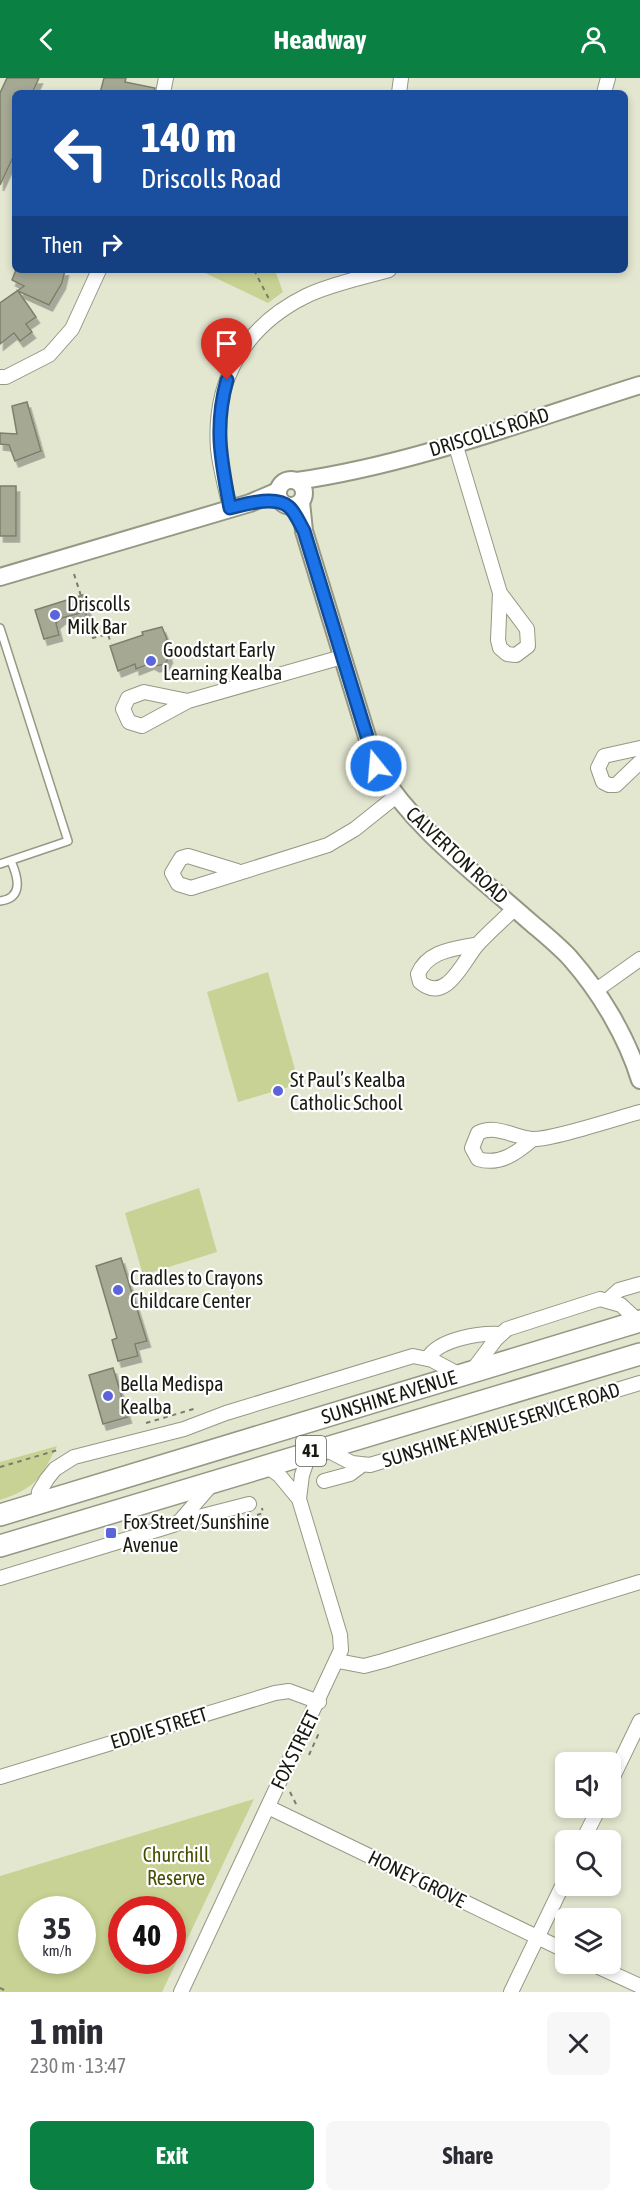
<!DOCTYPE html>
<html lang="en">
<head>
<meta charset="utf-8">
<style>
	:root { --surface:#fff; --page:#f7f7f7; --text:#2b2b33; --muted:#7c7c81; --accent:#0b8043 }
	body { margin:0; font-family:"Asap Condensed",sans-serif; background:var(--page); color:var(--text); height:100vh; display:flex; flex-direction:column; font-size:22px; white-space:nowrap }
	* { box-sizing:border-box; margin:0 }
	p { font-size:20px; color:var(--muted) }
	.icon { flex:none; width:33px; height:33px; fill:none; stroke:currentColor; stroke-width:2; stroke-linecap:round; stroke-linejoin:round }
	.map { position:relative; height:1914px; overflow:hidden }
	.drawer { display:flex; flex-direction:column; background:var(--surface); flex:1 }
	.drawer>* { flex:none }
	.guide { position:absolute; left:12px; top:12px; width:616px; height:183px; border-radius:9px; box-shadow:0 3px 9px #0003; background:#1a4fa0; color:#fff; overflow:hidden }
	.fabs { position:absolute; left:555px; top:1674px; display:grid; gap:12px }
	.fabs a { display:grid; place-items:center; width:66px; height:66px; border-radius:9px; background:var(--surface); box-shadow:0 3px 9px #0003; font-size:30px }
	.speed { position:absolute; left:18px; top:1818px; display:flex; gap:12px; font-size:30px; font-weight:700; text-align:center }
	.speed>* { display:grid; place-content:center; width:78px; height:78px; border-radius:50%; background:var(--surface); box-shadow:0 3px 9px #0003; line-height:1 }
	.speed small { font-size:15px; font-weight:400 }
	.speed .limit { border:9px solid #d22; background:#fff; color:#111 }
	.pin { position:absolute; display:grid; place-items:center; width:51px; height:51px; color:#fff; margin:-62px -26px; border-radius:50% 50% 50% 0; rotate:-45deg; box-shadow:0 0 6px #0007 }
	.pin .icon { rotate:45deg }
	.me { position:absolute; width:66px; margin:-33px; rotate:343deg; stroke-linejoin:round; filter:drop-shadow(0 0 4px #0008) }
	.turn { display:flex; align-items:center; gap:21px; height:126px; padding:0 30px; font-size:27px }
	.turn .icon { width:78px; height:78px; stroke-width:2.5 }
	.turn b { display:block; font-size:42px; line-height:51px }
	.then { display:flex; align-items:center; height:57px; padding:0 30px; background:#0003; gap:12px; font-size:22px }
	.round { display:grid; place-items:center; flex:none; width:63px; height:63px; border-radius:9px; background:var(--page) }
	.headline { display:flex; align-items:center; justify-content:space-between; height:102px; padding:0 30px }
	h1 { font-size:36px; font-weight:700; line-height:45px }
	.button { display:flex; gap:12px; margin-top:auto; padding:12px 30px }
	.button a { flex:1; height:69px; border-radius:9px; background:var(--accent); color:#fff; font-size:24px; font-weight:700; line-height:69px; text-align:center }
	.button a+a { background:var(--page); color:var(--text) }
	header { display:flex; justify-content:space-between; align-items:center; height:78px; padding:0 30px; background:var(--accent); color:#fff; font-size:27px; font-weight:700 }
	.map>svg:first-child { display:block }
	.green { fill:#c8d294; fill-rule:evenodd }
	.building { fill:#a5a993; stroke:#7c806b; stroke-width:1.5; filter:url(#shadow) }
	.lines { fill:none; stroke-linecap:round; stroke-linejoin:round }
	.service-casing { stroke:#959984; stroke-width:10 }
	.minor-casing { stroke:#959984; stroke-width:16 }
	.tertiary-casing { stroke:#959984; stroke-width:20 }
	.primary-casing { stroke:#959984; stroke-width:24 }
	.path { stroke:#7a7d6d; stroke-width:2; stroke-dasharray:4.5 4.5; stroke-linecap:butt }
	.service { stroke:#fff; stroke-width:7 }
	.minor { stroke:#fff; stroke-width:14 }
	.tertiary { stroke:#fff; stroke-width:16 }
	.primary { stroke:#fff; stroke-width:21 }
	.route-casing { stroke:#114b97; stroke-width:15 }
	.route { stroke:#1a73e8; stroke-width:10 }
	.poi-dot { fill:#5c64dc; stroke:#fff; stroke-width:2 }
	.labels { text-anchor:middle; stroke-width:4.5; stroke-linejoin:round; paint-order:stroke }
	.shield { fill:#fff; stroke:#5d5f58; stroke-width:1.5 }
	.shield-label { font-size:18px; font-weight:bold; fill:#181a11 }
	.street-label { font-size:20px; fill:#181a11; stroke:#fff }
	.poi-label { font-size:20px; fill:#181a11; stroke:#fff; text-anchor:start }
	.park-label { font-size:20px; fill:#474e01; stroke:#fff }
</style>
</head>
<body>
<header><svg class="icon" aria-label="back" viewBox="0 0 24 24"><path d="M15 5l-7 7 7 7"/></svg>Headway<svg class="icon" aria-label="person" viewBox="0 0 24 24"><circle cx="12" cy="8" r="4"/><path d="M4 21q1-7 8-7t8 7"/></svg></header>
<div class="map">
<svg width="640" height="1914" viewBox="0 0 640 1914">
	<defs>
		<filter id="shadow"><feDropShadow dx="3.5" dy="6" stdDeviation="0" flood-color="#0004"/></filter>
	</defs>
	<rect width="100%" height="100%" fill="#e3e7d0"/>
	<g class="green">
		<polygon points="199,192 275,192 283,214 268,225"/>
		<polygon points="268,894 299,1006 238,1024 207,914"/>
		<polygon points="199,1110 217,1174 143,1197 125,1135"/>
		<path d="M57,1368C41,1400 36,1410 0,1422V1384Z"/>
		<path d="M254,1721L162,1914H0V1798ZM32,1832H82V1882H32ZM122,1832H172V1882H122Z"/>
	</g>
	<g class="building">
		<polygon points="7,0 39,0 32,15 15,15 15,75 0,107 0,15"/>
		<polygon points="104,0 126,0 125,4 155,10 154,15 100,15"/>
		<polygon points="16,192 65,192 62,205 49,227 18,213 36,239 26,246 32,254 20,263 14,255 0,266 0,225 24,208 12,202"/>
		<polygon points="27,324 41,373 15,383 9,367 0,366 0,355 17,356 12,328"/>
		<rect x="0" y="408" width="16" height="50"/>
		<polygon points="83,517 88,533 62,540 56,545 59,557 44,561 35,532"/>
		<polygon points="162,549 167,561 164,565 169,579 165,586 156,588 151,585 136,591 135,586 118,593 110,568 143,557 142,554"/>
		<polygon points="121,1180 147,1263 135,1266 138,1278 118,1283 112,1262 117,1260 96,1188"/>
		<polygon points="113,1290 128,1339 103,1346 89,1297"/>
	</g>
	<g class="lines">
		<g class="service-casing">
			<g id="service">
				<polyline points="0,550 68,763 0,786"/>
				<path d="M0,823C24,820 18,799 11,783"/>
			</g>
		</g>
		<g class="minor-casing">
			<g id="minor">
				<polyline points="163,15 166,0"/>
				<polyline points="399,15 401,0"/>
				<polyline points="604,15 608,0"/>
				<polyline points="0,299 6,299 49,277 72,251 99,192"/>
				<polyline points="455,365 500,515 498,562 500,570 507,576 516,577 528,568 527,551 500,515"/>
				<path d="M230,430C226,411 220,390 218,371C213,302 245,248 306,218C331,206 362,200 389,192"/>
				<polyline points="188,623 144,614 128,620 123,631 129,644 142,648 188,623 342,579"/>
				<polyline points="640,670 604,678 598,690 603,704 609,707 616,707 640,684"/>
				<polyline points="237,793 188,778 181,780 172,795 178,806 191,810 328,767 355,751 395,719"/>
				<path d="M478,866C455,871 428,872 418,896L420,904C447,927 464,881 478,866C489,854 503,842 515,830"/>
				<polyline points="595,913 640,881"/>
				<path d="M533,1061C518,1074 500,1088 478,1081L472,1070L478,1055C496,1046 513,1059 532,1061C552,1062 617,1040 640,1034"/>
				<polyline points="609,1221 619,1212 640,1206"/>
				<path d="M428,1280C439,1261 479,1255 500,1256"/>
				<polyline points="472,1293 496,1261 507,1251 600,1221 621,1227 639,1244"/>
				<polyline points="323,1370 352,1385 370,1387 640,1305"/>
				<polyline points="324,1403 350,1396 362,1387"/>
				<polyline points="299,1421 302,1397 310,1374"/>
				<polyline points="38,1425 39,1414 47,1401 55,1391 74,1379 184,1351 226,1335 413,1278 432,1282 460,1297"/>
				<polyline points="179,1444 249,1426"/>
				<polyline points="0,1500 173,1447 179,1444 213,1405"/>
				<polyline points="338,1583 364,1588 383,1583 640,1504"/>
				<polyline points="0,1699 275,1615 289,1613 319,1624"/>
				<polyline points="610,1705 640,1643"/>
				<polyline points="268,1729 566,1873"/>
				<polyline points="583,1762 599,1730"/>
				<polyline points="592,1886 640,1908"/>
				<polyline points="181,1914 341,1572 340,1557 299,1421 279,1397 265,1387"/>
				<polyline points="511,1914 566,1800"/>
			</g>
		</g>
		<g class="tertiary-casing">
			<g id="tertiary">
				<circle cx="291" cy="415" r="13"/>
				<path d="M297,403C414,386 528,342 640,307"/>
				<path d="M301,424L304,453L376,688C415,752 474,794 529,843C543,855 558,867 570,880C600,914 627,959 640,1002"/>
				<polyline points="0,499 250,425 278,413"/>
			</g>
		</g>
		<g class="primary-casing">
			<g id="primary">
				<polyline points="0,1437 640,1243"/>
				<polyline points="0,1468 640,1276"/>
			</g>
		</g>
		<g class="path">
			<polyline points="254,192 270,223"/>
			<polyline points="74,496 81,518"/>
			<polyline points="85,533 93,560 108,556 111,566"/>
			<polyline points="146,1345 197,1330"/>
			<polyline points="0,1389 58,1372"/>
			<polyline points="257,1437 263,1435 262,1430"/>
			<polyline points="309,1677 318,1657 315,1656"/>
			<polyline points="290,1714 297,1728"/>
			<polyline points="0,1910 8,1914"/>
		</g>
		<use href="#service" class="service"/>
		<use href="#minor" class="minor"/>
		<use href="#tertiary" class="tertiary"/>
		<use href="#primary" class="primary"/>
	</g>
	<g class="lines">
		<g class="route-casing">
			<path id="route" d="M227,302C214,349 221,382 230,430C246,426 276,417 289,429C295,434 300,446 304,453L376,688"/>
		</g>
		<use href="#route" class="route"/>
	</g>
	<g class="poi-dot">
		<circle cx="55" cy="537" r="6"/>
		<circle cx="151" cy="583" r="6"/>
		<circle cx="278" cy="1013" r="6"/>
		<circle cx="118" cy="1212" r="6"/>
		<circle cx="108" cy="1318" r="6"/>
		<rect x="105" y="1449" width="12" height="12" rx="3"/>
	</g>
	<g class="labels">
		<rect class="shield" x="296" y="1358" width="30" height="30" rx="4.5"/>
		<g class="shield-label">
			<text x="311" y="1379">41</text>
		</g>
		<g class="street-label">
			<text transform="translate(489 354) rotate(-17)" y="7">DRISCOLLS ROAD</text>
			<text transform="translate(457 777) rotate(43)" y="7">CALVERTON ROAD</text>
			<text transform="translate(389 1319) rotate(-17)" y="7">SUNSHINE AVENUE</text>
			<text transform="translate(501 1347) rotate(-17)" y="7">SUNSHINE AVENUE SERVICE ROAD</text>
			<text transform="translate(159 1650) rotate(-17)" y="7">EDDIE STREET</text>
			<text transform="translate(295 1672) rotate(-64)" y="7">FOX STREET</text>
			<text transform="translate(417 1801) rotate(26)" y="7">HONEY GROVE</text>
		</g>
		<g class="poi-label">
			<text x="67" y="533">Driscolls<tspan x="67" dy="23">Milk Bar</tspan></text>
			<text x="163" y="579">Goodstart Early<tspan x="163" dy="23">Learning Kealba</tspan></text>
			<text x="290" y="1009">St Paul’s Kealba<tspan x="290" dy="23">Catholic School</tspan></text>
			<text x="130" y="1207">Cradles to Crayons<tspan x="130" dy="23">Childcare Center</tspan></text>
			<text x="120" y="1313">Bella Medispa<tspan x="120" dy="23">Kealba</tspan></text>
			<text x="123" y="1451">Fox Street/Sunshine<tspan x="123" dy="23">Avenue</tspan></text>
		</g>
		<g class="park-label">
			<text x="176" y="1784">Churchill<tspan x="176" dy="23">Reserve</tspan></text>
		</g>
	</g>
</svg>
<div class="fabs">
<a><svg class="icon" aria-label="sound" viewBox="0 0 24 24"><path d="M4 9h4l5-4v14l-5-4H4zM17 9q2 3 0 6"/></svg></a>
<a><svg class="icon" aria-label="search" viewBox="0 0 24 24"><circle cx="10" cy="10" r="6"/><path d="M15 15l6 6"/></svg></a>
<a><svg class="icon" aria-label="layers" viewBox="0 0 24 24"><path d="M12 4l9 5-9 5-9-5zM3 14l9 5 9-5"/></svg></a>
</div>
<div class="speed"><div>35<small>km/h</small></div><div class="limit">40</div></div>
<div class="pin" style="left:227px;top:302px;background:#d93025"><svg class="icon" aria-label="arrive" viewBox="0 0 24 24"><path d="M6 21V4h12l-3 4 3 4H6"/></svg></div>
<svg class="me" style="left:376px;top:688px" viewBox="-20 -20 40 40"><circle r="17" fill="#1a73e8" stroke="#fff" stroke-width="3"/><path d="M0-11L8 9 0 5-8 9z" fill="#fff"/></svg>
<div class="guide">
<div class="turn"><svg class="icon" aria-label="left" viewBox="0 0 24 24"><path d="M17 20v-9H6M10 6l-5 5 5 5"/></svg><div><b>140 m</b>Driscolls Road</div></div>
<div class="then">Then<svg class="icon" aria-label="right" viewBox="0 0 24 24"><path d="M7 20v-9h11M14 6l5 5-5 5"/></svg></div>
</div>
</div>
<section class="drawer">
<div class="headline"><div><h1>1 min</h1><p>230 m · 13:47</p></div><a class="round"><svg class="icon" aria-label="close" viewBox="0 0 24 24"><path d="M6 6l12 12M18 6L6 18"/></svg></a></div>
<div class="button"><a>Exit</a><a>Share</a></div>
</section>
</body>
</html>
